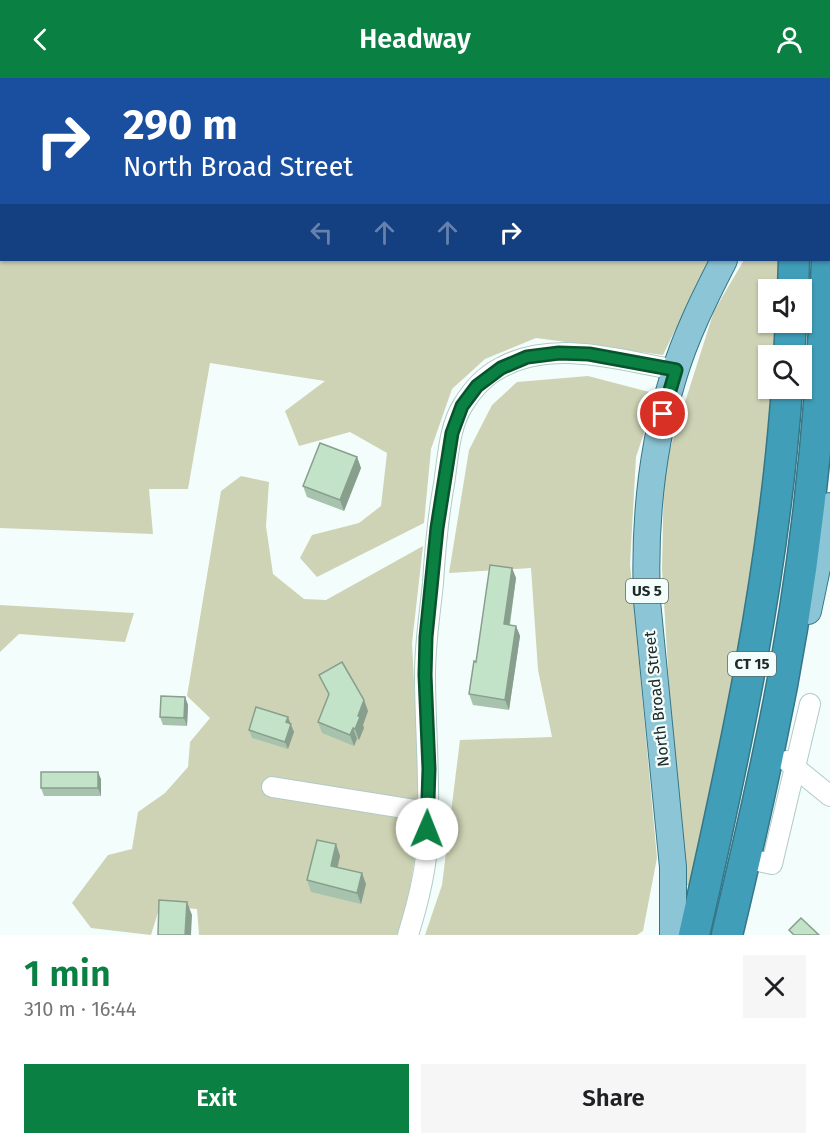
<!DOCTYPE html>
<html lang="en">
<head>
<meta charset="utf-8">
<style>
	:root { --surface:#fff; --page:#f6f6f6; --text:#202124; --muted:#757577; --accent:#0b8043 }
	body { margin:0; font-family:"Fira Sans",sans-serif; background:var(--page); color:var(--text); height:100vh; display:flex; flex-direction:column; font-size:22px; white-space:nowrap }
	* { box-sizing:border-box; margin:0 }
	p { font-size:20px; color:var(--muted) }
	.icon { flex:none; width:33px; height:33px; fill:none; stroke:currentColor; stroke-width:2; stroke-linecap:round; stroke-linejoin:round }
	.map { position:relative; height:857px; overflow:hidden }
	.panel { display:flex; flex-direction:column; background:var(--surface); flex:1 }
	.panel>* { flex:none }
	.top-card { position:absolute; left:0px; top:0px; width:831px; height:183px; box-shadow:0 2px 4px #0004; background:#1a4fa0; color:#fff; overflow:hidden }
	.tools { position:absolute; left:758px; top:201px; display:grid; gap:12px }
	.tools a { display:grid; place-items:center; width:54px; height:54px; border-radius:0px; background:var(--surface); box-shadow:0 2px 4px #0004; font-size:30px }
	.pin { position:absolute; display:grid; place-items:center; width:51px; height:51px; color:#fff; margin:-26px; border:3px solid #fff; border-radius:50%; box-shadow:0 2px 6px #0007 }
	.me { position:absolute; width:66px; margin:-33px; rotate:1deg; stroke-linejoin:round; filter:drop-shadow(0 0 4px #0008) }
	.turn { display:flex; align-items:center; gap:21px; height:126px; padding:0 24px; font-size:27px }
	.turn .icon { width:78px; height:78px; stroke-width:2.5 }
	.turn b { display:block; font-size:42px; line-height:51px }
	.lanes { display:flex; align-items:center; height:57px; padding:0 24px; background:#0003; justify-content:center; gap:30px; direction:ltr }
	.lanes .off { opacity:.35 }
	.round { display:grid; place-items:center; flex:none; width:63px; height:63px; border-radius:0px; background:var(--page) }
	.summary { display:flex; align-items:center; justify-content:space-between; height:102px; padding:0 24px }
	h1 { font-size:36px; font-weight:600; line-height:45px; color:var(--accent) }
	.cta { display:flex; gap:12px; margin-top:auto; padding:12px 24px }
	.cta a { flex:1; height:69px; border-radius:0px; background:var(--accent); color:#fff; font-size:24px; font-weight:600; line-height:69px; text-align:center }
	.cta a+a { background:var(--page); color:var(--text) }
	header { display:flex; justify-content:space-between; align-items:center; height:78px; padding:0 24px; background:var(--accent); color:#fff; font-size:27px; font-weight:600 }
	.map>svg:first-child { display:block }
	.green { fill:#ced3b5 }
	.lines { fill:none; stroke-linecap:round; stroke-linejoin:round }
	.minor-casing { stroke:#afcbc7; stroke-width:22 }
	.major-casing { stroke:#357687; stroke-width:28 }
	.highway-casing { stroke:#357687; stroke-width:33 }
	.minor { stroke:#fff; stroke-width:20 }
	.major { stroke:#8cc5d5; stroke-width:26 }
	.highway { stroke:#409eb9; stroke-width:30 }
	.wall { fill:#a8c3ad }
	.shaded-wall { fill:#889f8d }
	.building { fill:#c3e3c9; stroke:#889f8d; stroke-width:1.5 }
	.route-casing { stroke:#07532c; stroke-width:15 }
	.route { stroke:#0b8043; stroke-width:10 }
	.labels { text-anchor:middle; stroke-width:4.5; stroke-linejoin:round; paint-order:stroke }
	.shield { fill:#f3fefc; stroke:#5f6a68; stroke-width:1.5 }
	.shield-label { font-size:15px; font-weight:bold; fill:#202b29 }
	.street-label { font-size:16px; fill:#202b29; stroke:#f3fefc }
</style>
</head>
<body>
<header><svg class="icon" aria-label="back" viewBox="0 0 24 24"><path d="M15 5l-7 7 7 7"/></svg>Headway<svg class="icon" aria-label="person" viewBox="0 0 24 24"><circle cx="12" cy="8" r="4"/><path d="M4 21q1-7 8-7t8 7"/></svg></header>
<div class="map">
<svg width="830" height="857" viewBox="0 0 830 857">
	<rect width="100%" height="100%" fill="#f3fefc"/>
	<g class="green">
		<polygon points="0,0 763,0 763,2 2,2 2,182 709,182 663,277 536,260 485,281 452,311 431,371 424,445 317,499 300,480 312,457 359,445 381,428 387,375 350,354 299,368 285,333 325,303 210,285 188,411 149,411 153,456 0,450"/>
		<polygon points="744,182 779,182 777,211 768,212 768,244 776,245 775,277 768,278 768,310 773,311 755,497 691,807 681,809 662,491 664,390 714,233"/>
		<polygon points="588,298 657,316 636,379 630,486 657,780 643,853 637,857 425,857 442,807 460,662 552,659 538,592 531,490 449,495 469,372 492,327 517,304"/>
		<polygon points="241,398 269,404 266,448 273,496 304,521 326,522 423,468 412,565 421,740 408,822 397,857 199,857 197,831 160,828 151,857 91,850 72,825 108,777 132,771 138,734 165,715 188,689 190,664 210,640 187,618 221,413"/>
		<polygon points="0,527 134,535 125,564 19,556 0,574"/>
	</g>
	<g class="lines">
		<g class="minor-casing">
			<g id="minor">
				<polyline points="787,683 830,718"/>
				<polyline points="272,709 428,734"/>
				<polyline points="745,780 772,786 810,626"/>
				<path d="M408,857C417,828 425,799 427,768C431,710 425,653 425,596C425,565 430,535 433,505C435,472 438,439 444,406C448,380 449,349 463,327C472,312 486,297 502,289C555,261 620,282 676,292"/>
			</g>
		</g>
		<g class="major-casing">
			<g id="major">
				<polyline points="830,17 830,16"/>
				<polyline points="808,533 830,428"/>
				<path d="M673,857V789L647,523C644,448 651,372 673,300C685,259 705,219 724,182"/>
			</g>
		</g>
		<g class="highway-casing">
			<g id="highway">
				<polyline points="792,0 792,2"/>
				<polyline points="826,0 826,2"/>
				<polyline points="793,212 794,182"/>
				<polyline points="789,278 791,244"/>
				<path d="M694,857C735,676 774,496 787,310"/>
				<path d="M727,857C742,794 757,731 770,667C804,508 822,344 827,182"/>
			</g>
		</g>
		<use href="#minor" class="minor"/>
		<use href="#major" class="major"/>
		<use href="#highway" class="highway"/>
	</g>
	<g class="wall">
		<polygon points="357,379 361,390 344,433 307,419 303,408"/>
		<polygon points="512,490 516,500 510,547 516,548 520,558 509,632 473,627 469,616 476,584"/>
		<polygon points="319,597 364,622 368,633 363,647 364,650 359,662 357,661 354,668 322,655 318,644 329,618 324,608"/>
		<polygon points="185,619 188,627 187,648 163,647 160,639"/>
		<polygon points="290,646 294,654 288,671 252,660 249,652"/>
		<polygon points="101,701 101,718 44,718 41,710"/>
		<polygon points="336,766 340,778 338,789 366,806 361,826 311,814 307,802"/>
	</g>
	<g class="shaded-wall">
		<polygon points="357,379 361,390 344,433 340,422"/>
		<polygon points="512,490 516,500 508,556 504,546"/>
		<polygon points="516,548 520,558 509,632 505,622"/>
		<polygon points="185,619 188,627 187,648 184,640"/>
		<polygon points="364,622 368,633 363,647 364,650 359,662 355,651 358,638"/>
		<polygon points="288,639 294,654 288,671 285,664 286,644"/>
		<polygon points="353,650 357,661 354,668 350,657"/>
		<polygon points="98,694 101,701 101,718 98,710"/>
		<polygon points="336,766 340,778 335,799 331,788"/>
		<polygon points="362,795 366,806 361,826 357,815"/>
		<polygon points="187,824 192,837 191,857 185,857"/>
	</g>
	<g class="building">
		<polygon points="320,365 357,379 340,422 303,408"/>
		<polygon points="490,487 512,490 504,546 516,548 505,622 469,616 474,583 476,584"/>
		<polygon points="342,584 364,622 358,638 360,639 355,651 353,650 350,657 318,644 329,616 319,597"/>
		<polygon points="161,618 185,619 184,640 160,639"/>
		<polygon points="256,629 288,639 286,644 291,646 285,664 249,652"/>
		<rect x="41" y="694" width="57" height="16"/>
		<polygon points="317,762 336,766 331,788 362,795 357,815 307,802"/>
		<polygon points="159,822 187,824 185,857 158,857"/>
		<polygon points="801,840 819,857 794,857 789,852"/>
	</g>
	<g class="lines">
		<g class="route-casing">
			<polyline id="route" points="427,751 429,691 425,597 426,559 437,450 452,355 462,328 477,308 501,290 527,279 559,275 589,276 676,292 663,336"/>
		</g>
		<use href="#route" class="route"/>
	</g>
	<g class="labels">
		<g class="shield">
			<rect x="626" y="501" width="42" height="24" rx="4.5"/>
			<rect x="728" y="574" width="48" height="24" rx="4.5"/>
		</g>
		<g class="shield-label">
			<text x="647" y="518">US 5</text>
			<text x="752" y="591">CT 15</text>
		</g>
		<g class="street-label">
			<text transform="translate(656 621) rotate(-96)" y="6">North Broad Street</text>
		</g>
	</g>
</svg>
<div class="tools">
<a><svg class="icon" aria-label="sound" viewBox="0 0 24 24"><path d="M4 9h4l5-4v14l-5-4H4zM17 9q2 3 0 6"/></svg></a>
<a><svg class="icon" aria-label="search" viewBox="0 0 24 24"><circle cx="10" cy="10" r="6"/><path d="M15 15l6 6"/></svg></a>
</div>
<div class="pin" style="left:663px;top:336px;background:#d93025"><svg class="icon" aria-label="arrive" viewBox="0 0 24 24"><path d="M6 21V4h12l-3 4 3 4H6"/></svg></div>
<svg class="me" style="left:427px;top:751px" viewBox="-20 -20 40 40"><circle r="19" fill="#fff"/><path d="M0-13L10 11 0 6-10 11z" fill="#0b8043"/></svg>
<div class="top-card">
<div class="turn"><svg class="icon" aria-label="right" viewBox="0 0 24 24"><path d="M7 20v-9h11M14 6l5 5-5 5"/></svg><div><b>290 m</b>North Broad Street</div></div>
<div class="lanes"><svg class="icon off" aria-label="left" viewBox="0 0 24 24"><path d="M17 20v-9H6M10 6l-5 5 5 5"/></svg><svg class="icon off" aria-label="ahead" viewBox="0 0 24 24"><path d="M12 20V5M6 11l6-6 6 6"/></svg><svg class="icon off" aria-label="ahead" viewBox="0 0 24 24"><path d="M12 20V5M6 11l6-6 6 6"/></svg><svg class="icon" aria-label="right" viewBox="0 0 24 24"><path d="M7 20v-9h11M14 6l5 5-5 5"/></svg></div>
</div>
</div>
<section class="panel">
<div class="summary"><div><h1>1 min</h1><p>310 m · 16:44</p></div><a class="round"><svg class="icon" aria-label="close" viewBox="0 0 24 24"><path d="M6 6l12 12M18 6L6 18"/></svg></a></div>
<div class="cta"><a>Exit</a><a>Share</a></div>
</section>
</body>
</html>
